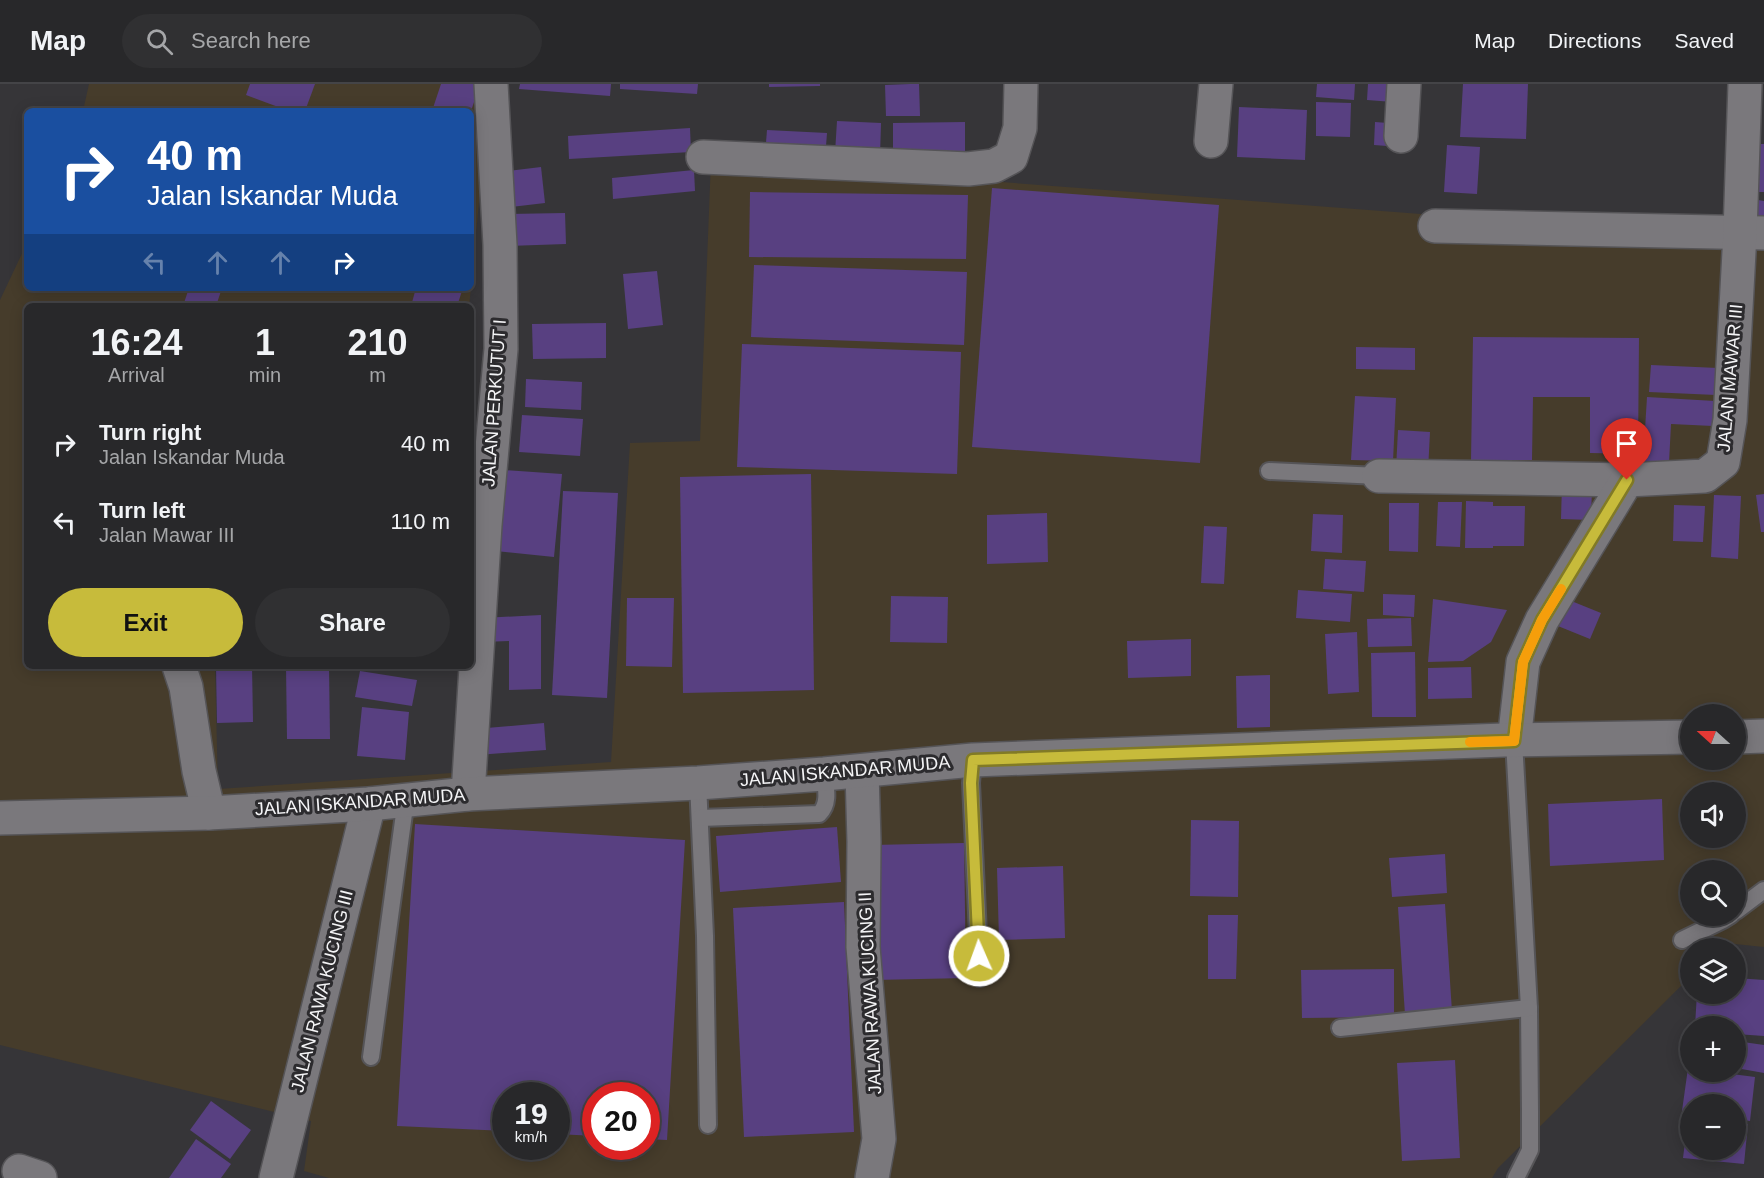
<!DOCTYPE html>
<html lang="en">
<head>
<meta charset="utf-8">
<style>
	:root { --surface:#28282a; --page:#303032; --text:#f1f3f6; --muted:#a5a6a8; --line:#444447; --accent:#c7bb3b }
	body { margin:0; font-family:Arial,sans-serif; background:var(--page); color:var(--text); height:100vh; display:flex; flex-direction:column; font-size:22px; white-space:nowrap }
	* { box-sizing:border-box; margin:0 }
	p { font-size:20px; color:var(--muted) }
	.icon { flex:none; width:33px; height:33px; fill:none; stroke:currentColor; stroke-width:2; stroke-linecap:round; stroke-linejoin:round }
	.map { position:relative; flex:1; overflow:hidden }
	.details { position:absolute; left:24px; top:219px; width:450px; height:366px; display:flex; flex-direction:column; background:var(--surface); border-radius:9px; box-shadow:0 3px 15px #0003,0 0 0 2px var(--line) }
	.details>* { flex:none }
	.banner { position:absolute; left:24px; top:24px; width:450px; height:183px; border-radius:9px; box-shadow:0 3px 15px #0003,0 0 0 2px var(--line); background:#1a4fa0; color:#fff; overflow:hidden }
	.needle { width:39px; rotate:291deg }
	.controls { position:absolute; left:1680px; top:620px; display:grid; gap:12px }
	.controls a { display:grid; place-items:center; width:66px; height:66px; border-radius:50%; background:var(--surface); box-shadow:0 3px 15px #0003,0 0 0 2px var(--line); font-size:30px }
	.speed { position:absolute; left:492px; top:998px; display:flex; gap:12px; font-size:30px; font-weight:700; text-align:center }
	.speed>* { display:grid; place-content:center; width:78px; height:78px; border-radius:50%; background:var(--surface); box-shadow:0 3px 15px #0003,0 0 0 2px var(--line); line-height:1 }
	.speed small { font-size:15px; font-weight:400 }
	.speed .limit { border:9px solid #d22; background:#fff; color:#111 }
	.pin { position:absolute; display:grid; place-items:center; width:51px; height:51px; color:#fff; margin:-62px -26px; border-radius:50% 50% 50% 0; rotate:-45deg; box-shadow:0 0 6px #0007 }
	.pin .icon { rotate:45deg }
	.me { position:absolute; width:66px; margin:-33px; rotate:358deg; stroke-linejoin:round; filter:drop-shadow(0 0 4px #0008) }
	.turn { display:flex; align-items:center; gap:21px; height:126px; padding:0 24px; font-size:27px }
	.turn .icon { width:78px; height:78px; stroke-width:2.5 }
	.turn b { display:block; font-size:42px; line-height:51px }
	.lanes { display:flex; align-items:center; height:57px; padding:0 24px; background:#0003; justify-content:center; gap:30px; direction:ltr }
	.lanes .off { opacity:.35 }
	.eta { display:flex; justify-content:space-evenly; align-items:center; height:102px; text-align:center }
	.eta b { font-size:36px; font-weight:800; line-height:42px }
	.button { display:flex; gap:12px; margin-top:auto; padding:12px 24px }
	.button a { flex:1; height:69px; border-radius:36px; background:var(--accent); color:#111; font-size:24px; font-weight:800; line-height:69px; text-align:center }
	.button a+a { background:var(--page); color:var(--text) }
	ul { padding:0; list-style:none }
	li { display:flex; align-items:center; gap:18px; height:78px; padding:0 24px }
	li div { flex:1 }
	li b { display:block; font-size:22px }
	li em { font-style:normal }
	header { display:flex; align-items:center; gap:36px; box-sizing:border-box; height:84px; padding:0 30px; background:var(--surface); border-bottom:2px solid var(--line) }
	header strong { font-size:28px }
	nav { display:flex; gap:33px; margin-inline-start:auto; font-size:21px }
	.search { width:420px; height:54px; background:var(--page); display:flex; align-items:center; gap:15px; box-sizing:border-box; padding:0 21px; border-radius:33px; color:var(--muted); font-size:22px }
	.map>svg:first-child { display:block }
	.industrial { fill:#463c2b; fill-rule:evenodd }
	.building { fill:#584081 }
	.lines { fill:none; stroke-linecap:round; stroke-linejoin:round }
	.service-casing { stroke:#555457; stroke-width:20 }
	.minor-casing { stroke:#555457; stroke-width:36 }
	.tertiary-casing { stroke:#555457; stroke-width:36 }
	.service { stroke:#7a787c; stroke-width:16 }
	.minor { stroke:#7a787c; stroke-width:33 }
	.tertiary { stroke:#7a787c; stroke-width:33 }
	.route-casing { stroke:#817a26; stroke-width:15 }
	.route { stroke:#c7bb3b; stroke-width:10 }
	.slow { stroke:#f59e0b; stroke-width:10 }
	.labels { text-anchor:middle; stroke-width:6; stroke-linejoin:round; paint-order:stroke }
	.street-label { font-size:18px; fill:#f4f4f6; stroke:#2c2b2e }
</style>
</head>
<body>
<header>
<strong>Map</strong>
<div class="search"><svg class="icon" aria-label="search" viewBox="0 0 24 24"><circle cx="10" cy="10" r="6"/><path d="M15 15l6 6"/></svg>Search here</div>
<nav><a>Map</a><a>Directions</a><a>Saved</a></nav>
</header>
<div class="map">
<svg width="1764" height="1094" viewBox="0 0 1764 1094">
	<rect width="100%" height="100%" fill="#363538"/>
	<g class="industrial">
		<polygon points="89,0 490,0 471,204 471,27 83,27"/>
		<path d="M711,76L1764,156V863L1725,859L1720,864H1690V893L1498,1084L1492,1094H329L304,1087L311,1037L0,961V216L27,159V204H471L469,222H27V582H215L218,705L611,678L630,359L700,357ZM1690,630H1736V675H1690ZM1690,708H1736V753H1690ZM1690,786H1736V831H1690ZM506,1011H556V1062H506ZM596,1011H646V1062H596Z"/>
	</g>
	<g class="building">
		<polygon points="250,0 315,0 305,27 289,27 246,11"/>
		<polygon points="441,0 480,0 471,27 432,27"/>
		<polygon points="520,0 611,0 610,12 519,5"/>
		<polygon points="620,0 698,0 697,10 620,5"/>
		<polygon points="769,0 820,0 820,2 769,3"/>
		<polygon points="910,0 919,0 920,32 886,32 885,1"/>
		<polygon points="1317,0 1355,0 1354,16 1316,13"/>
		<polygon points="1368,0 1394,0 1393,18 1367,16"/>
		<polygon points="1463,0 1528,0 1526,55 1460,53"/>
		<polygon points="1316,18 1351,19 1350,53 1316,52"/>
		<polygon points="1239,23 1307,26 1305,76 1237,73"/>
		<polygon points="837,37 881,39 880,72 835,69"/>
		<polygon points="965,38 965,68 893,70 893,39"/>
		<polygon points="1375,38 1388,39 1387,62 1374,61"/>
		<polygon points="690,44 691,68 569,75 568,52"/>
		<polygon points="767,46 827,49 825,75 765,71"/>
		<rect x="1759" y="60" width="5" height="48"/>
		<polygon points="1447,61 1480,63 1477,110 1444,108"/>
		<polygon points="541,83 545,119 511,123 507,87"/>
		<polygon points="694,86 695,107 613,115 612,94"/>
		<polygon points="992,104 1219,121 1200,379 972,363"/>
		<polygon points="750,108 968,111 966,175 749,173"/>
		<polygon points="1758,116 1764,117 1764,139 1756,138"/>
		<polygon points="565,129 566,160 505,162 505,130"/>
		<polygon points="754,181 967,188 964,261 751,253"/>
		<polygon points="657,187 663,241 628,245 623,190"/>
		<polygon points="189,204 222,204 216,222 183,222"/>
		<polygon points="416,204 463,204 457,222 411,222"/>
		<polygon points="606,239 606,274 533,275 532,240"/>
		<polygon points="1473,253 1639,254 1638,370 1590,369 1590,313 1533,313 1532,376 1471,376"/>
		<polygon points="742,260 961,268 957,390 737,383"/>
		<polygon points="1356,263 1415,264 1415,286 1356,285"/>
		<polygon points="1651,281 1718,284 1716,311 1649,308"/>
		<polygon points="526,295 582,298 581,326 525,323"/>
		<polygon points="1355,312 1396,314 1393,377 1351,376"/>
		<polygon points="1647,313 1715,317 1713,342 1671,340 1669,379 1643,378"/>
		<polygon points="522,331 583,335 580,372 519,368"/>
		<polygon points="1398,346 1430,348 1428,387 1396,385"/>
		<polygon points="504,386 562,390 554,473 496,467"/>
		<polygon points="811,390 814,606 683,609 680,393"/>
		<polygon points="1562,401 1592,402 1591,436 1561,435"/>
		<polygon points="563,407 618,409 607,614 552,611"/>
		<polygon points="1764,410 1764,448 1761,448 1756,411"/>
		<polygon points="1714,411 1741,412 1738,475 1711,473"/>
		<polygon points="1466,417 1493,418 1493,422 1525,422 1524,462 1493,462 1493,464 1465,464"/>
		<polygon points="1438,418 1462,418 1460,463 1436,462"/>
		<polygon points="1389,419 1419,419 1418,468 1389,467"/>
		<polygon points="1674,421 1705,422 1703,458 1673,457"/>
		<polygon points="1047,429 1048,478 987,480 987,431"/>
		<polygon points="1313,430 1343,431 1342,469 1311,467"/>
		<polygon points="1204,442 1227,443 1224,500 1201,499"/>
		<polygon points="1325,475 1366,477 1364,508 1323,505"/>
		<polygon points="1298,506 1352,510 1350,538 1296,534"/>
		<polygon points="1383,510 1415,511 1414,533 1383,531"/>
		<polygon points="891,512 948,513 947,559 890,558"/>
		<polygon points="1559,512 1601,529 1590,555 1548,538"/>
		<polygon points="627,514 674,514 672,583 626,582"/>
		<polygon points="1433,515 1507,526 1491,558 1463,577 1428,578"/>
		<polygon points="541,531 541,605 509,606 509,557 482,558 482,534"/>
		<polygon points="1411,534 1412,562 1368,563 1367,535"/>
		<polygon points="1357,548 1359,608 1328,610 1325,550"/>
		<polygon points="1191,555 1191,592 1128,594 1127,557"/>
		<polygon points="1415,568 1416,633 1372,633 1371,569"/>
		<polygon points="216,582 252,582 253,638 217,639"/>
		<polygon points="286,582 329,582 330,655 287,655"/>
		<polygon points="1471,583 1472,614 1428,615 1428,584"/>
		<polygon points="360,587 417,596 412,622 355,613"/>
		<polygon points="1270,591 1270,643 1237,644 1236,592"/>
		<polygon points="362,623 409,628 405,676 357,672"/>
		<polygon points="544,639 546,666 477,671 475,645"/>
		<polygon points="1662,715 1664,776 1550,782 1548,720"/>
		<polygon points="1191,736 1239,737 1238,813 1190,812"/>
		<polygon points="415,740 685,756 667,1056 646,1055 646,1011 596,1011 596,1052 556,1050 556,1011 506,1011 506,1047 397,1042"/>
		<polygon points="837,743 841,798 720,808 716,752"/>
		<polygon points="964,759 966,894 874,896 872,761"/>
		<polygon points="1445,770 1447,809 1392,813 1389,774"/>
		<polygon points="1063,782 1065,854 999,856 997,784"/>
		<polygon points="844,818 854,1048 744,1053 733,824"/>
		<polygon points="1445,820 1452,928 1405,931 1398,823"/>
		<polygon points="1208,831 1238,831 1236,895 1208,895"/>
		<polygon points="1394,885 1394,933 1302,934 1301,886"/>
		<polygon points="1736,894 1764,896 1764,952 1736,950 1736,942 1695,942 1697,909 1736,909"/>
		<polygon points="1736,957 1764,961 1764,989 1736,984"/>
		<polygon points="1455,976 1460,1074 1402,1077 1397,979"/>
		<polygon points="1688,984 1690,985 1690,987 1709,987 1755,993 1750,1037 1736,1035 1736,1020 1690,1020 1690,1029 1682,1027"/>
		<polygon points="211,1017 251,1046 230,1075 190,1046"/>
		<polygon points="1688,1034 1690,1034 1690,1065 1736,1065 1736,1039 1748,1040 1744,1080 1683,1074"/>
		<polygon points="196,1055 231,1080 221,1094 169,1094"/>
	</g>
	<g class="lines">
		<g class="service-casing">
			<g id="service">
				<polyline points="1269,387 1379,392"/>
				<polyline points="1514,657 1529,924 1530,1027 1530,1066 1516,1094"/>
				<polyline points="973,676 971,699 980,894"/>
				<polyline points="698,699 705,852 708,1041"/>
				<path d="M700,734L819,730C830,720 826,704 824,690"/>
				<polyline points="1736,827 1764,806"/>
				<polyline points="1682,856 1723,836 1731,831"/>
				<polyline points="1340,944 1529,924"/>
				<polyline points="371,973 406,715"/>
			</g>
		</g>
		<g class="minor-casing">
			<g id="minor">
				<polyline points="1401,52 1404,0"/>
				<polyline points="1211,57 1216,0"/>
				<polyline points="703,73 968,85 994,82 1011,73 1020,44 1021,0"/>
				<polyline points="1435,142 1764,149"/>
				<polyline points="1379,392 1627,396"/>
				<polyline points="179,582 186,603 199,687 209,729"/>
				<polyline points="1514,657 1523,578 1542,536 1627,396 1705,392 1723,378 1730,336 1740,149 1745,0"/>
				<polyline points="862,687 864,758 863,863 879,1055 872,1094"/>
				<polyline points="468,710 485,441 501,265 500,161 491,0"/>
				<polyline points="19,1087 40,1094"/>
				<polyline points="276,1094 369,720"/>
			</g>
		</g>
		<g class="tertiary-casing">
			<g id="tertiary">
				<polyline points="1736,653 1764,652"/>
				<polyline points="0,734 209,729 369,720 468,710 698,699 824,690 973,676 1504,656 1690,653"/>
			</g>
		</g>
		<use href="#service" class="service"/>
		<use href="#minor" class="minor"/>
		<use href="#tertiary" class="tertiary"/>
	</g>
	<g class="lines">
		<g class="route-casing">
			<polyline id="route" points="979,872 971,699 973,676 1514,657 1523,578 1542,536 1627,396"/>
		</g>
		<use href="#route" class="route"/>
		<polyline class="slow" points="1470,658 1514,657 1523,578 1542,536 1561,505"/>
	</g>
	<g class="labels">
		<g class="street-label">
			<text transform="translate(1730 294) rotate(-85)" y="6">JALAN MAWAR III</text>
			<text transform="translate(494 319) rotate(-86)" y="6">JALAN PERKUTUT I</text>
			<text transform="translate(845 687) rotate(-5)" y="6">JALAN ISKANDAR MUDA</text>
			<text transform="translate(360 718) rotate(-4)" y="6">JALAN ISKANDAR MUDA</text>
			<text transform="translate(322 907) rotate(-76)" y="6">JALAN RAWA KUCING III</text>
			<text transform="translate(870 909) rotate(-93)" y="6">JALAN RAWA KUCING II</text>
		</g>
	</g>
</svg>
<div class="controls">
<a><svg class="needle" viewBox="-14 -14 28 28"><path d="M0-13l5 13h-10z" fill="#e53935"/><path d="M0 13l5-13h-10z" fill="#a5a6a8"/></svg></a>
<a><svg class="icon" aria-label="sound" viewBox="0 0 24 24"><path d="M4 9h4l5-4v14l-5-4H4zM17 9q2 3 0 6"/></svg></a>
<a><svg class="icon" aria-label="search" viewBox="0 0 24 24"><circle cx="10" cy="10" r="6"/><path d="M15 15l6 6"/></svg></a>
<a><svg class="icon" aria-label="layers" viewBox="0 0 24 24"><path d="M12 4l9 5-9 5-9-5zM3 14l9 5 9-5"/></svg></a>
<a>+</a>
<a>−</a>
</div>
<div class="speed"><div>19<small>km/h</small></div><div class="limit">20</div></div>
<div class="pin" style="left:1627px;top:396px;background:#d93025"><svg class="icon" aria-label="arrive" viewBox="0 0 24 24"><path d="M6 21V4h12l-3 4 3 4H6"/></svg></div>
<svg class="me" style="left:979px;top:872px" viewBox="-20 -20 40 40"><circle r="17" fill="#c7bb3b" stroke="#fff" stroke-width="3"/><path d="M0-11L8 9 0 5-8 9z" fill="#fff"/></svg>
<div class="banner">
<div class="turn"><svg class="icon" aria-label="right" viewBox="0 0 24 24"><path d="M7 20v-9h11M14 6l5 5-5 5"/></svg><div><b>40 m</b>Jalan Iskandar Muda</div></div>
<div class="lanes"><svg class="icon off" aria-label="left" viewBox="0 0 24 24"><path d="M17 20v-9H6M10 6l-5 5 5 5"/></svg><svg class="icon off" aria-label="ahead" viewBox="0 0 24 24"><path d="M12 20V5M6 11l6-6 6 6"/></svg><svg class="icon off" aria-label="ahead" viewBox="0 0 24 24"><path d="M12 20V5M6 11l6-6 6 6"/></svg><svg class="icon" aria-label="right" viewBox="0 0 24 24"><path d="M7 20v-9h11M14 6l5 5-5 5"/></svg></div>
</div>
<section class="details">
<div class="eta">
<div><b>16:24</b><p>Arrival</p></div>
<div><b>1</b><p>min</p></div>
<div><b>210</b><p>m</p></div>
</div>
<ul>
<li><svg class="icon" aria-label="right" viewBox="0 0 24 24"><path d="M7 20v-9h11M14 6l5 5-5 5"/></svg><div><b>Turn right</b><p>Jalan Iskandar Muda</p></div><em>40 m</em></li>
<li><svg class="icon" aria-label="left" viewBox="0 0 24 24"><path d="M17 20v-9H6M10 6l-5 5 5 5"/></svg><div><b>Turn left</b><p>Jalan Mawar III</p></div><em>110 m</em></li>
</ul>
<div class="button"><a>Exit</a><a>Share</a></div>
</section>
</div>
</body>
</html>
